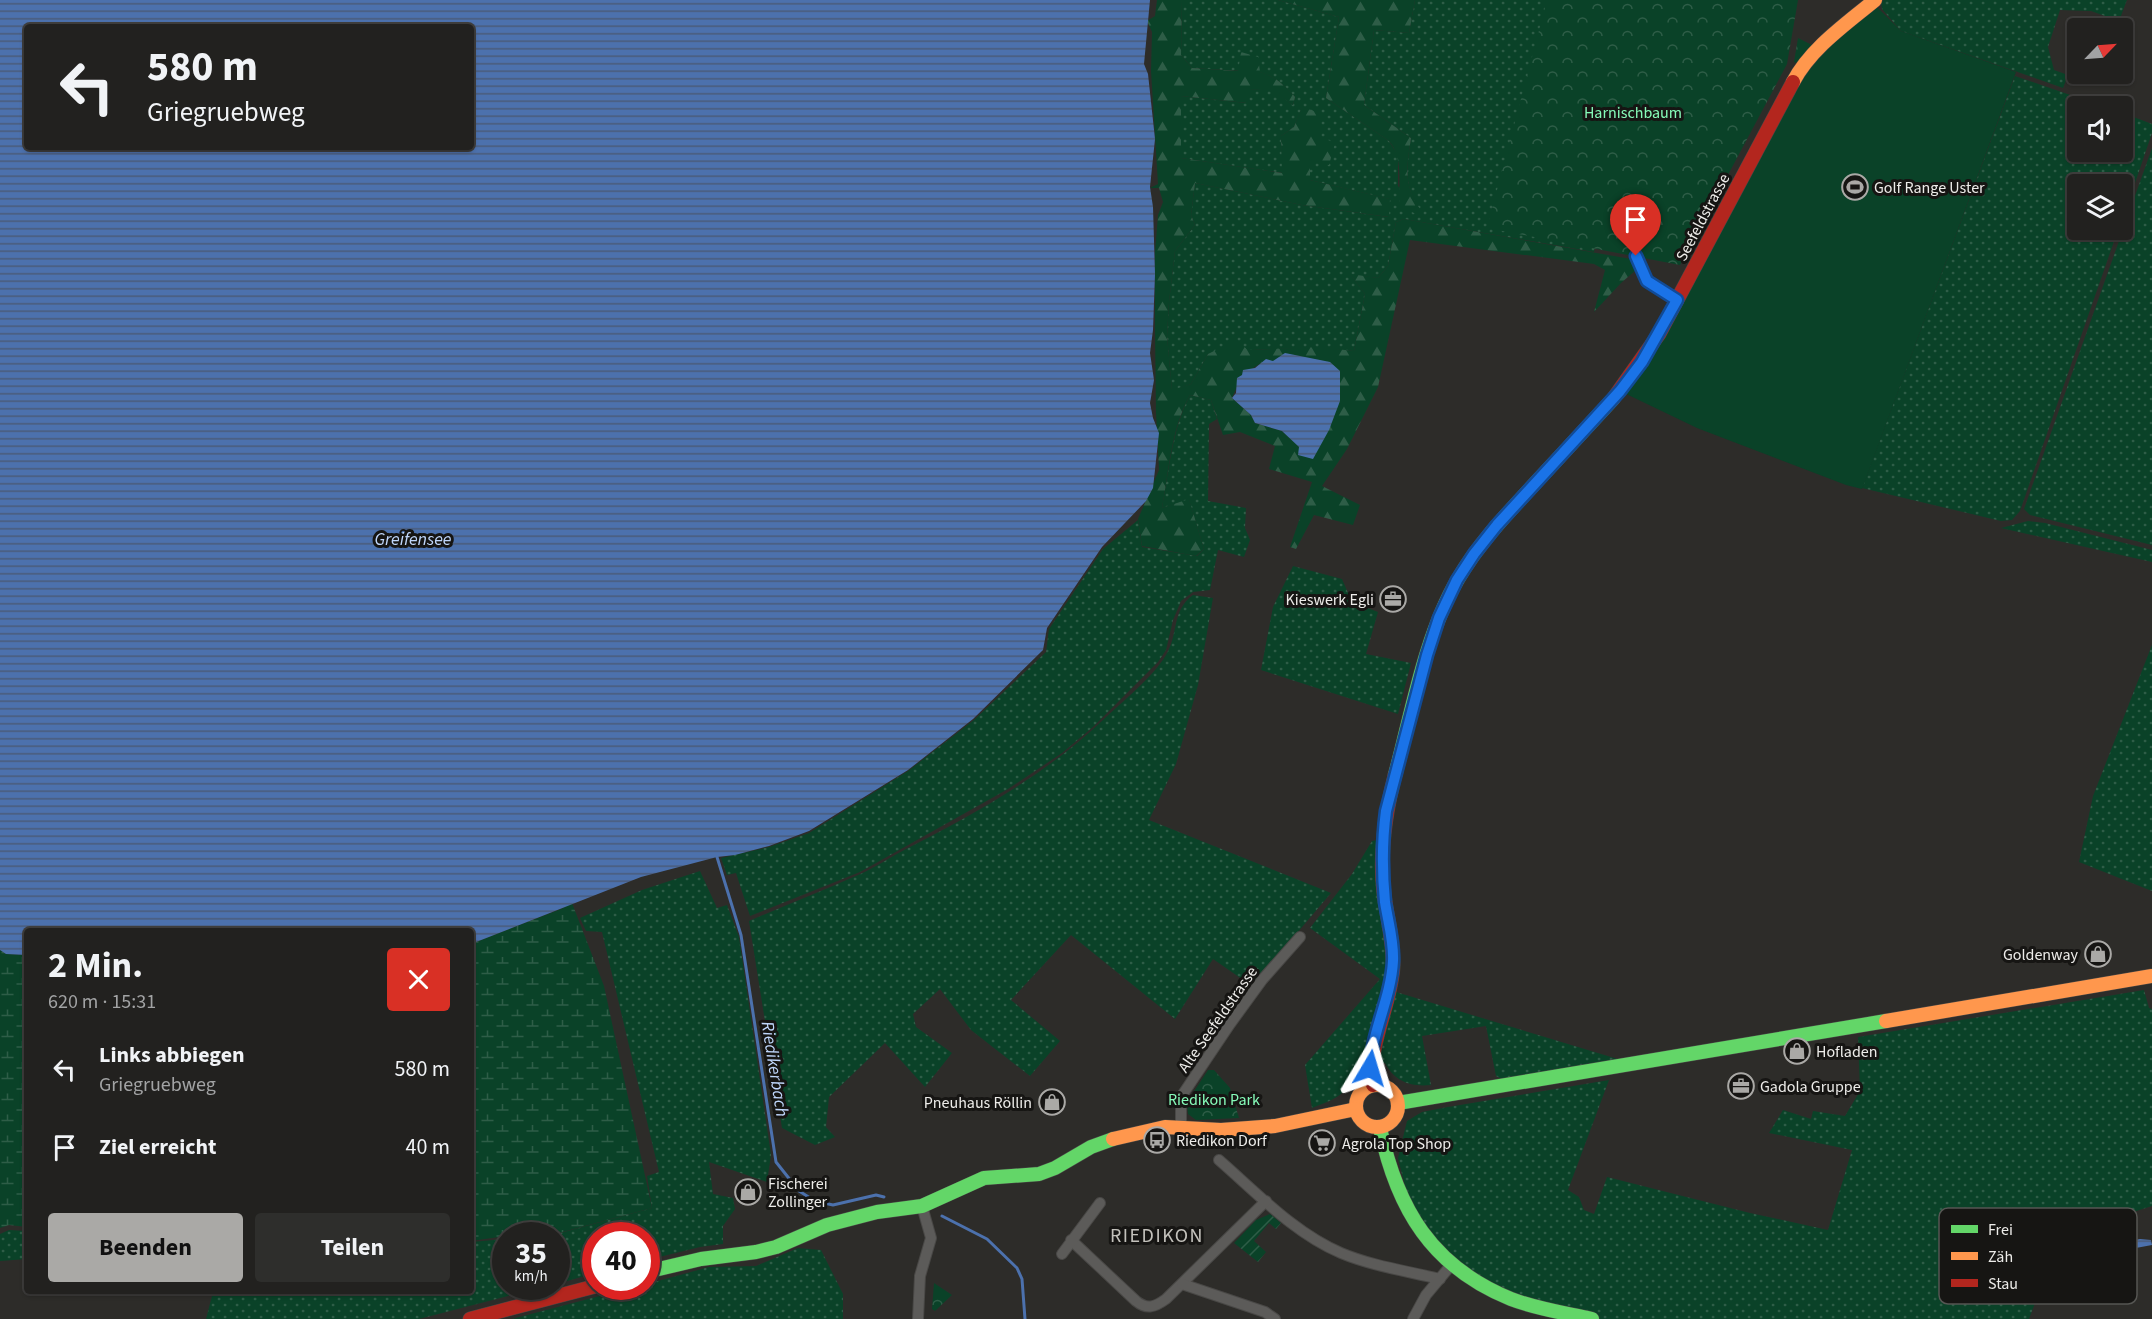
<!DOCTYPE html>
<html lang="de">
<head>
<meta charset="utf-8">
<style>
	:root { --surface:#22211f; --page:#2e2e2c; --text:#f1f3f6; --muted:#a2a3a4; --line:#3f3e3d; --accent:#aaa9a6 }
	body { margin:0; font-family:"Source Sans 3",sans-serif; background:var(--page); color:var(--text); height:100vh; display:flex; flex-direction:column; font-size:22px; white-space:nowrap }
	* { box-sizing:border-box; margin:0 }
	p { font-size:20px; color:var(--muted) }
	.icon { flex:none; width:33px; height:33px; fill:none; stroke:currentColor; stroke-width:2; stroke-linecap:round; stroke-linejoin:round }
	.map { position:relative; flex:1; overflow:hidden }
	.sheet { position:absolute; left:24px; top:928px; width:450px; height:366px; display:flex; flex-direction:column; background:var(--surface); border-radius:6px; box-shadow:0 2px 4px #0004,0 0 0 2px var(--line) }
	.sheet>* { flex:none }
	.banner { position:absolute; left:24px; top:24px; width:450px; height:126px; border-radius:6px; box-shadow:0 2px 4px #0004,0 0 0 2px var(--line); background:#22211f; color:var(--text); overflow:hidden }
	.needle { width:39px; rotate:65deg }
	.fabs { position:absolute; left:2067px; top:18px; display:grid; gap:12px }
	.fabs a { display:grid; place-items:center; width:66px; height:66px; border-radius:6px; background:var(--surface); box-shadow:0 2px 4px #0004,0 0 0 2px var(--line); font-size:30px }
	.speed { position:absolute; left:492px; top:1222px; display:flex; gap:12px; font-size:30px; font-weight:700; text-align:center }
	.speed>* { display:grid; place-content:center; width:78px; height:78px; border-radius:50%; background:var(--surface); box-shadow:0 2px 4px #0004,0 0 0 2px var(--line); line-height:1 }
	.speed small { font-size:15px; font-weight:400 }
	.speed .limit { border:9px solid #d22; background:#fff; color:#111 }
	.pin { position:absolute; display:grid; place-items:center; width:51px; height:51px; color:#fff; margin:-62px -26px; border-radius:50% 50% 50% 0; rotate:-45deg; box-shadow:0 0 6px #0007 }
	.pin .icon { rotate:45deg }
	.me { position:absolute; width:66px; margin:-33px; rotate:7deg; stroke-linejoin:round; filter:drop-shadow(0 0 4px #0008) }
	.turn { display:flex; align-items:center; gap:21px; height:126px; padding:0 24px; font-size:27px }
	.turn .icon { width:78px; height:78px; stroke-width:2.5 }
	.turn b { display:block; font-size:42px; line-height:51px }
	.round { display:grid; place-items:center; flex:none; width:63px; height:63px; border-radius:6px; background:var(--page) }
	.head { display:flex; align-items:center; justify-content:space-between; height:102px; padding:0 24px }
	h1 { font-size:36px; font-weight:700; line-height:45px }
	.action { display:flex; gap:12px; margin-top:auto; padding:12px 24px }
	.action a { flex:1; height:69px; border-radius:6px; background:var(--accent); color:#111; font-size:24px; font-weight:700; line-height:69px; text-align:center }
	.action a+a { background:var(--page); color:var(--text) }
	ul { padding:0; list-style:none }
	li { display:flex; align-items:center; gap:18px; height:78px; padding:0 24px }
	li div { flex:1 }
	li b { display:block; font-size:22px }
	li em { font-style:normal }
	.map>svg:first-child { display:block }
	.grass { fill:url(#grass-dots) }
	.forest { fill:url(#forest-firs); fill-rule:evenodd }
	.wetland { fill:url(#wetland-marsh) }
	.park { fill:url(#park-crowns) }
	.garden { fill:url(#garden-furrows) }
	.pitch { fill:#0a4228 }
	.water { fill:url(#water-rules); fill-rule:evenodd }
	.lines { fill:none; stroke-linecap:round; stroke-linejoin:round }
	.stream { stroke:#4c71ad; stroke-width:3 }
	.street-casing { stroke:#494846; stroke-width:12 }
	.fast-casing { stroke:#494846; stroke-width:15 }
	.slow-casing { stroke:#494846; stroke-width:15 }
	.jam-casing { stroke:#494846; stroke-width:15 }
	.street { stroke:#5c5b59; stroke-width:10 }
	.fast { stroke:#63d668; stroke-width:14 }
	.slow { stroke:#ff974d; stroke-width:14 }
	.jam { stroke:#b3261e; stroke-width:14 }
	.route-casing { stroke:#114b97; stroke-width:15 }
	.route { stroke:#1a73e8; stroke-width:10 }
	.labels { text-anchor:middle; stroke-width:6; stroke-linejoin:round; paint-order:stroke }
	.park-label { font-size:16px; fill:#86fbb9; stroke:#161513 }
	.poi-label { font-size:16px; fill:#edece9; stroke:#161513; text-anchor:start }
	.street-label { font-size:16px; fill:#edece9; stroke:#161513 }
	.water-label { font-size:18px; font-style:italic; fill:#c0d7fc; stroke:#161513 }
	.quarter-label { font-size:20px; letter-spacing:1.5px; fill:#c3c1bb; stroke:#161513 }
	.key { fill:#161513; stroke:#565653; stroke-width:1.5 }
	.key-label { font-size:16px; fill:#edece9 }
</style>
</head>
<body>
<div class="map">
<svg width="2152" height="1319" viewBox="0 0 2152 1319">
	<defs>
		<pattern id="grass-dots" width="8" height="8" patternUnits="userSpaceOnUse" patternTransform="scale(1.5)"><rect width="8" height="8" fill="#0a4228"/><path d="M2 2h.1M6 6h.1" fill="none" stroke="#2e5d47" stroke-width="1.8" stroke-linecap="round"/></pattern>
		<pattern id="forest-firs" width="22" height="20" patternUnits="userSpaceOnUse" patternTransform="scale(1.5)"><rect width="22" height="20" fill="#0a4228"/><path d="M5 1l3.5 6h-7zM16 11l3.5 6h-7z" fill="#2e5d47"/></pattern>
		<pattern id="wetland-marsh" width="20" height="14" patternUnits="userSpaceOnUse" patternTransform="scale(1.5)"><rect width="20" height="14" fill="#0a4228"/><path d="M1 5h8M5 5V1M11 12h8M15 12V8" fill="none" stroke="#2e5d47"/></pattern>
		<pattern id="park-crowns" width="20" height="18" patternUnits="userSpaceOnUse" patternTransform="scale(1.5)"><rect width="20" height="18" fill="#0a4228"/><path d="M2 6a3 3 0 1 1 6 0M12 15a3 3 0 1 1 6 0" fill="none" stroke="#2e5d47"/></pattern>
		<pattern id="garden-furrows" width="10" height="10" patternUnits="userSpaceOnUse" patternTransform="scale(1.5)"><rect width="10" height="10" fill="#0a4228"/><path d="M-1 1l2-2M0 10L10 0M9 11l2-2" fill="none" stroke="#2e5d47"/></pattern>
		<pattern id="water-rules" width="6" height="5" patternUnits="userSpaceOnUse" patternTransform="scale(1.5)"><rect width="6" height="5" fill="#4c71ad"/><path d="M0 2.5h6" fill="none" stroke="#4a5c7a"/></pattern>
	</defs>
	<rect width="100%" height="100%" fill="#2d2c29"/>
	<g class="grass">
		<path d="M1182,0H1278L1339,17L1326,98L1389,141L1398,155V186L1419,209C1403,185 1407,164 1411,138L1364,105L1374,30L1409,33L1415,0H1609L1616,150L1594,252L1404,219L1396,222L1388,266L1378,278L1351,275L1365,294L1354,351C1305,346 1257,349 1208,354L1191,384L1172,391L1167,336L1169,302L1175,251L1195,225L1191,215L1195,183L1302,205L1388,217L1389,199L1310,180V161L1319,136L1302,108L1294,127L1281,136L1283,173L1181,158V96L1246,103L1249,89L1273,90L1293,105L1295,97C1285,86 1275,76 1259,72L1192,68L1181,55Z"/>
		<polygon points="1884,0 2127,0 2119,21 2091,11 2060,10 2048,47 2054,70 2068,75 2063,88 1901,31 1882,9 1881,2"/>
		<polygon points="2015,76 2102,106 2078,106 2078,152 2122,152 2123,113 2152,124 2152,133 2123,218 2122,184 2078,184 2078,230 2118,230 2020,511 2012,520 2001,521 1862,488"/>
		<polygon points="2152,148 2152,545 2030,515 2024,509"/>
		<path d="M1190,395L1211,400L1217,419L1209,424L1208,501L1246,508L1245,528L1250,540L1244,557L1218,550L1210,590L1193,592L1181,601L1173,620L1166,650L1158,662L1093,727L1062,753L1008,789L860,872L750,916L736,873L727,875L721,858L769,847L809,833L908,771L974,720L1046,652L1049,629L1103,549L1138,520L1142,547L1197,556L1204,549L1189,500L1162,508C1169,471 1172,429 1190,395Z"/>
		<polygon points="2028,521 2045,523 2152,550 2152,562 2001,528"/>
		<polygon points="1293,566 1342,579 1352,602 1378,612 1366,654 1411,663 1398,714 1261,670 1273,607"/>
		<path d="M1193,595L1213,598L1198,685L1176,764L1149,820L1331,893L1252,986L1213,959L1175,1019L1071,935L1011,1000L1060,1041L1030,1076L971,1030L940,989L913,1014L916,1027L952,1053L925,1087L885,1043L829,1097L826,1127L835,1137L815,1145L782,1128L749,921C786,905 823,891 858,875C875,868 890,857 906,849C976,813 1045,775 1103,720C1122,702 1153,677 1166,655C1179,634 1171,611 1193,595Z"/>
		<polygon points="2152,645 2152,891 2079,862 2093,796"/>
		<path d="M1378,840L1388,962L1362,1067L1356,1068C1349,1095 1335,1099 1312,1108L1305,1065L1380,979L1310,928L1352,874L1372,841Z"/>
		<polygon points="700,871 717,908 727,905 739,937 771,1155 767,1182 709,1162 713,1194 733,1198 735,1209 723,1226 723,1244 700,1247 647,1260 646,1236 596,1236 595,1273 557,1284 556,1236 538,1236 553,1235 652,1208 647,1176 659,1172 602,932 586,931 580,918 642,890"/>
		<polygon points="2144,990 2149,1008 2152,1009 2152,1206 2099,1223 2083,1239 2066,1269 2051,1261 2029,1319 1592,1319 1480,1285 1425,1226 1407,1194 1398,1158 1407,1121 1422,1112 1448,1107 1609,1080 1568,1190 1579,1197 1584,1210 1594,1214 1607,1177 1750,1213 1828,1230 1852,1150 1769,1133 1783,1110 1811,1119 1813,1111 1845,1116 1860,1091 1858,1037"/>
		<path d="M1396,992L1621,1060L1504,1080L1496,1076L1486,1026L1422,1036L1431,1085C1411,1087 1395,1082 1385,1063H1378Z"/>
		<polygon points="9,1230 27,1231 27,1259 0,1261 0,1234"/>
		<polygon points="505,1239 506,1287 543,1287 419,1319 206,1319 213,1292 471,1292 471,1242"/>
		<polygon points="798,1248 821,1250 843,1294 843,1319 512,1319 634,1287 646,1287 647,1284 709,1267 756,1266"/>
	</g>
	<g class="forest">
		<path d="M1157,0H1182L1181,55L1192,68L1238,71L1241,52L1258,57L1260,72C1275,76 1285,86 1295,97L1293,105L1273,91L1250,89L1247,103L1181,96V158L1282,173L1281,136L1294,127L1302,107L1320,113L1319,136L1335,143L1329,165L1310,162V180L1390,199L1389,217L1302,205L1195,183L1191,215L1195,225L1175,251L1169,302L1167,336L1172,390L1191,384L1208,354L1236,340L1248,350L1317,347L1354,351L1365,294L1350,274L1378,278L1388,266L1396,222L1404,219L1631,259L1636,270L1621,283L1594,312L1605,270L1594,264L1410,240L1378,387L1347,449L1322,486L1360,505L1353,525L1314,515L1296,549L1290,547L1312,482L1269,469L1275,446L1240,432L1223,435L1211,400L1190,395C1171,429 1169,471 1162,508L1189,499L1204,549L1196,556L1142,546L1138,519L1159,470L1156,413L1155,328V252L1158,215L1163,202L1159,188H1150L1158,184L1151,71L1152,32L1147,21L1155,16ZM1266,360L1273,362L1313,459L1282,431L1255,423L1251,415L1232,398L1242,375Z"/>
		<path d="M1278,0H1415L1409,33L1374,30L1364,105L1411,138C1407,165 1403,185 1420,209L1416,214L1400,206C1398,184 1404,158 1389,141L1326,98L1339,17Z"/>
	</g>
	<g class="wetland">
		<polygon points="572,903 604,986 652,1208 555,1234 506,1236 471,1241 471,944 561,909"/>
		<polygon points="0,950 6,954 27,955 27,1227 9,1225 0,1228"/>
	</g>
	<g class="park">
		<polygon points="1547,0 1798,0 1787,64 1680,265 1487,228"/>
		<polygon points="1798,38 1812,45 1796,63 1794,62"/>
		<polygon points="1208,1070 1214,1070 1230,1088 1239,1118 1196,1120 1188,1114 1187,1102"/>
		<polygon points="934,1283 952,1295 935,1311 932,1309"/>
	</g>
	<polygon class="garden" points="1270,1214 1281,1223 1276,1229 1269,1223 1254,1241 1266,1252 1258,1262 1234,1243 1256,1220"/>
	<polygon class="pitch" points="1872,2 1901,31 2016,72 1862,489 1846,485 1697,428 1620,391 1797,74"/>
	<g class="water">
		<path d="M0,0H1150L1144,64L1148,74L1155,139L1150,187L1153,207L1155,274L1153,330L1150,353L1154,380L1150,403L1153,418L1159,433L1153,488L1146,501L1102,547L1047,628L1043,650L973,719L908,770L809,831L769,846L735,855L717,857L641,877L471,944V932H27V955L6,954L0,950ZM27,27H471V147H27Z"/>
		<polygon points="1285,353 1330,362 1340,371 1340,401 1329,430 1313,459 1298,455 1299,447 1282,431 1255,423 1251,415 1232,398 1236,393 1237,378 1242,375 1243,370 1255,368 1266,359 1273,361"/>
		<path d="M2140,1239L2151,1240L2152,1245L2125,1250L2109,1259C2114,1245 2127,1241 2140,1239Z"/>
	</g>
	<g class="lines">
		<g class="stream">
			<polyline points="717,857 741,935 776,1162 799,1191 815,1201 833,1205 876,1195 884,1197"/>
			<polyline points="942,1216 987,1239 1017,1268 1022,1279 1025,1319"/>
		</g>
		<g class="street-casing">
			<g id="street">
				<polyline points="1636,256 1647,281 1677,301"/>
				<polyline points="1181,1127 1181,1097 1230,1024 1262,980 1300,937"/>
				<path d="M1219,1160C1257,1193 1294,1233 1341,1253C1372,1266 1407,1271 1440,1279"/>
				<path d="M1071,1240L1136,1301C1147,1310 1155,1307 1166,1299L1266,1201"/>
				<polyline points="1062,1254 1100,1203"/>
				<polyline points="1182,1284 1265,1312 1275,1319"/>
				<polyline points="918,1319 920,1276 931,1238 922,1206"/>
				<polyline points="1413,1319 1426,1295 1452,1264"/>
			</g>
		</g>
		<g class="fast-casing">
			<g id="fast">
				<path d="M1395,775C1412,712 1425,635 1458,579C1477,546 1503,518 1529,490C1557,460 1585,429 1613,399"/>
				<polyline points="1398,1103 1886,1021"/>
				<path d="M1380,1128C1397,1209 1432,1267 1511,1299C1537,1309 1565,1313 1592,1319"/>
				<polyline points="646,1272 701,1259 756,1252 776,1247 827,1225 877,1212 922,1206 984,1178 1039,1174 1055,1168 1091,1147 1113,1139"/>
			</g>
		</g>
		<g class="slow-casing">
			<g id="slow">
				<path d="M1793,82C1811,48 1846,24 1875,0"/>
				<polyline points="1886,1021 2152,976"/>
				<circle cx="1377" cy="1106" r="21"/>
				<polyline points="1113,1139 1165,1127 1221,1130 1275,1126 1356,1109"/>
			</g>
		</g>
		<g class="jam-casing">
			<g id="jam">
				<polyline points="1613,399 1659,334 1793,82"/>
				<path d="M1373,1085C1368,1040 1390,1009 1393,967C1394,942 1387,918 1384,894C1379,853 1385,814 1395,775"/>
				<polyline points="470,1319 596,1286"/>
			</g>
		</g>
		<use href="#street" class="street"/>
		<use href="#fast" class="fast"/>
		<use href="#slow" class="slow"/>
		<use href="#jam" class="jam"/>
	</g>
	<g class="lines">
		<g class="route-casing">
			<path id="route" d="M1370,1068C1372,1031 1391,998 1393,961C1394,941 1388,922 1385,902C1382,871 1382,841 1386,811L1427,655L1439,618L1457,580L1474,554L1497,525L1620,391L1642,362L1677,300L1647,281L1636,256"/>
		</g>
		<use href="#route" class="route"/>
	</g>
	<defs>
		<g id="stadium-ring" transform="scale(1.35)"><circle r="9.5" fill="#161513" stroke="#aaa9a6" stroke-width="1.5"/><path d="M0-5a6.5 5 0 1 0 0 10a6.5 5 0 1 0 0-10ZM-3.5-1.8h7v3.6h-7Z" fill="#aaa9a6"/></g>
		<g id="office-ring" transform="scale(1.35)"><circle r="9.5" fill="#161513" stroke="#aaa9a6" stroke-width="1.5"/><path d="M-6-3h4V-5.5h4V-3h4V5H-6ZM-1-4.5V-3h2v-1.5ZM-6 0V1H6V0Z" fill="#aaa9a6"/></g>
		<g id="shop-ring" transform="scale(1.35)"><circle r="9.5" fill="#161513" stroke="#aaa9a6" stroke-width="1.5"/><path d="M-5-2.5h2.3a2.7 3.5 0 0 1 5.4 0H5L5.5 6h-11ZM-1.5-2.5h3a1.5 2.3 0 0 0-3 0Z" fill="#aaa9a6"/></g>
		<g id="bus-ring" transform="scale(1.35)"><circle r="9.5" fill="#161513" stroke="#aaa9a6" stroke-width="1.5"/><path d="M-5-6H5V4H4V6H2V4H-2V6H-4V4H-5ZM-3.5-4V0h7V-4ZM-3.5 1.2v1.5H-2V1.2ZM2 1.2v1.5H3.5V1.2Z" fill="#aaa9a6"/></g>
		<g id="supermarket-ring" transform="scale(1.35)"><circle r="9.5" fill="#161513" stroke="#aaa9a6" stroke-width="1.5"/><path d="M-6-5.5h2.5l.6 2H6L4.5 2H-2.5L-4.4-4H-6ZM-1.5 3.2a1.3 1.3 0 1 0 .1 0ZM3 3.2a1.3 1.3 0 1 0 .1 0Z" fill="#aaa9a6"/></g>
	</defs>
	<g fill-rule="evenodd">
		<use href="#stadium-ring" x="1855" y="187"/>
		<use href="#office-ring" x="1393" y="599"/>
		<use href="#shop-ring" x="2098" y="954"/>
		<use href="#shop-ring" x="1797" y="1051"/>
		<use href="#office-ring" x="1741" y="1086"/>
		<use href="#shop-ring" x="1052" y="1102"/>
		<use href="#bus-ring" x="1157" y="1140"/>
		<use href="#supermarket-ring" x="1322" y="1143"/>
		<use href="#shop-ring" x="748" y="1192"/>
	</g>
	<g class="labels">
		<g class="park-label">
			<text x="1633" y="118">Harnischbaum</text>
			<text x="1214" y="1105">Riedikon Park</text>
		</g>
		<g class="poi-label">
			<text x="1874" y="193">Golf Range Uster</text>
			<text x="1374" y="605" text-anchor="end">Kieswerk Egli</text>
			<text x="2078" y="960" text-anchor="end">Goldenway</text>
			<text x="1816" y="1057">Hofladen</text>
			<text x="1760" y="1092">Gadola Gruppe</text>
			<text x="1032" y="1108" text-anchor="end">Pneuhaus Röllin</text>
			<text x="1176" y="1146">Riedikon Dorf</text>
			<text x="1342" y="1149">Agrola Top Shop</text>
			<text x="768" y="1189">Fischerei<tspan x="768" dy="18">Zollinger</tspan></text>
		</g>
		<g class="street-label">
			<text transform="translate(1702 217) rotate(-62)" y="6">Seefeldstrasse</text>
			<text transform="translate(1217 1019) rotate(-55)" y="6">Alte Seefeldstrasse</text>
		</g>
		<g class="water-label">
			<text x="413" y="545">Greifensee</text>
			<text transform="translate(775 1069) rotate(81)" y="6">Riedikerbach</text>
		</g>
		<g class="quarter-label">
			<text x="1157" y="1242">RIEDIKON</text>
		</g>
	</g>
	<rect x="1939" y="1208" width="198" height="96" rx="9" class="key"/>
	<rect x="1951" y="1225" width="27" height="8" fill="#63d668"/>
	<rect x="1951" y="1252" width="27" height="8" fill="#ff974d"/>
	<rect x="1951" y="1279" width="27" height="8" fill="#b3261e"/>
	<g class="key-label">
		<text x="1988" y="1235">Frei</text>
		<text x="1988" y="1262">Zäh</text>
		<text x="1988" y="1289">Stau</text>
	</g>
</svg>
<div class="fabs">
<a><svg class="needle" viewBox="-14 -14 28 28"><path d="M0-13l5 13h-10z" fill="#e53935"/><path d="M0 13l5-13h-10z" fill="#a2a3a4"/></svg></a>
<a><svg class="icon" aria-label="sound" viewBox="0 0 24 24"><path d="M4 9h4l5-4v14l-5-4H4zM17 9q2 3 0 6"/></svg></a>
<a><svg class="icon" aria-label="layers" viewBox="0 0 24 24"><path d="M12 4l9 5-9 5-9-5zM3 14l9 5 9-5"/></svg></a>
</div>
<div class="speed"><div>35<small>km/h</small></div><div class="limit">40</div></div>
<div class="pin" style="left:1636px;top:256px;background:#d93025"><svg class="icon" aria-label="arrive" viewBox="0 0 24 24"><path d="M6 21V4h12l-3 4 3 4H6"/></svg></div>
<svg class="me" style="left:1370px;top:1068px" viewBox="-20 -20 40 40"><path d="M0-17L14 15 0 8-14 15z" fill="#1a73e8" stroke="#fff" stroke-width="4"/></svg>
<div class="banner">
<div class="turn"><svg class="icon" aria-label="left" viewBox="0 0 24 24"><path d="M17 20v-9H6M10 6l-5 5 5 5"/></svg><div><b>580 m</b>Griegruebweg</div></div>
</div>
<section class="sheet">
<div class="head"><div><h1>2 Min.</h1><p>620 m · 15:31</p></div><a class="round" style="background:#d93025;color:#fff"><svg class="icon" aria-label="close" viewBox="0 0 24 24"><path d="M6 6l12 12M18 6L6 18"/></svg></a></div>
<ul>
<li><svg class="icon" aria-label="left" viewBox="0 0 24 24"><path d="M17 20v-9H6M10 6l-5 5 5 5"/></svg><div><b>Links abbiegen</b><p>Griegruebweg</p></div><em>580 m</em></li>
<li><svg class="icon" aria-label="arrive" viewBox="0 0 24 24"><path d="M6 21V4h12l-3 4 3 4H6"/></svg><div><b>Ziel erreicht</b></div><em>40 m</em></li>
</ul>
<div class="action"><a>Beenden</a><a>Teilen</a></div>
</section>
</div>
</body>
</html>
